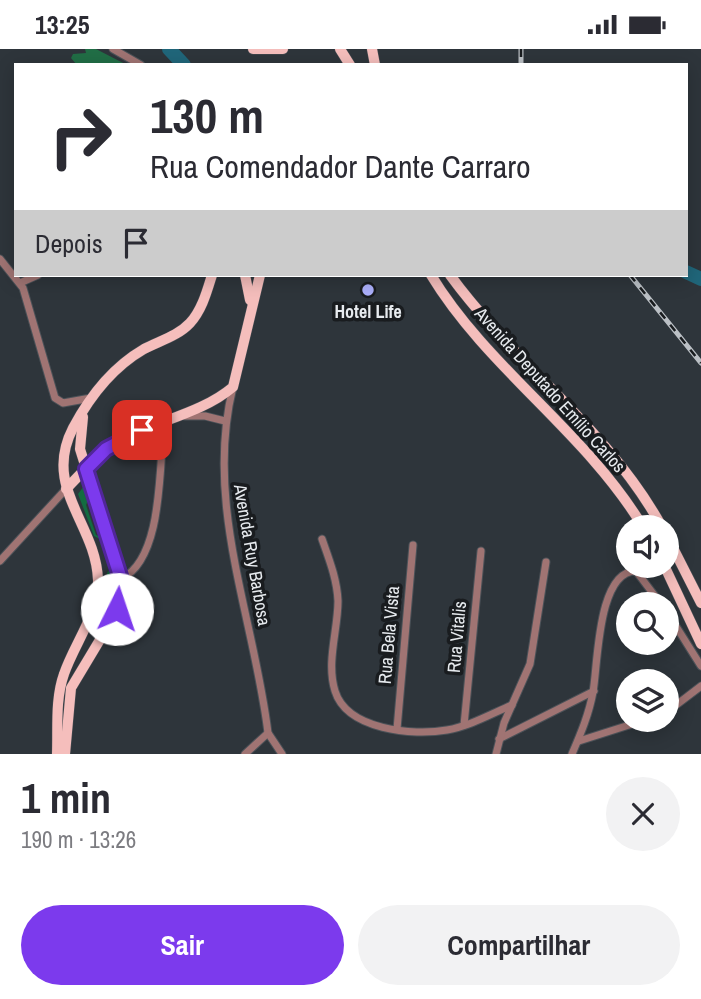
<!DOCTYPE html>
<html lang="pt">
<head>
<meta charset="utf-8">
<style>
	:root { --surface:#fff; --page:#f2f2f3; --text:#2b2b33; --muted:#7c7c81; --accent:#7c3aed }
	body { margin:0; font-family:"Archivo Narrow",sans-serif; background:var(--page); color:var(--text); height:100vh; display:flex; flex-direction:column; font-size:26px; white-space:nowrap }
	* { box-sizing:border-box; margin:0 }
	p { font-size:23px; color:var(--muted) }
	.icon { flex:none; width:38px; height:38px; fill:none; stroke:currentColor; stroke-width:2; stroke-linecap:round; stroke-linejoin:round }
	.map { position:relative; height:705px; overflow:hidden }
	.panel { display:flex; flex-direction:column; background:var(--surface); flex:1 }
	.panel>* { flex:none }
	.banner { position:absolute; left:14px; top:14px; width:674px; height:214px; border-radius:0px; box-shadow:0 4px 18px #0003; background:#fff; color:var(--text); overflow:hidden }
	.controls { position:absolute; left:616px; top:466px; display:grid; gap:14px }
	.controls a { display:grid; place-items:center; width:63px; height:63px; border-radius:50%; background:var(--surface); box-shadow:0 4px 18px #0003; font-size:35px }
	.pin { position:absolute; display:grid; place-items:center; width:60px; height:60px; color:#fff; margin:-30px; border-radius:14px; box-shadow:0 4px 10px #0006 }
	.me { position:absolute; width:77px; margin:-38px; rotate:4deg; stroke-linejoin:round; filter:drop-shadow(0 0 5px #0008) }
	.turn { display:flex; align-items:center; gap:24px; height:147px; padding:0 21px; font-size:32px }
	.turn .icon { width:91px; height:91px; stroke-width:2.5 }
	.turn b { display:block; font-size:49px; line-height:60px }
	.then { display:flex; align-items:center; height:66px; padding:0 21px; background:#0003; gap:14px; font-size:26px }
	.round { display:grid; place-items:center; flex:none; width:74px; height:74px; border-radius:37px; background:var(--page) }
	.headline { display:flex; align-items:center; justify-content:space-between; height:119px; padding:0 21px }
	h1 { font-size:42px; font-weight:700; line-height:52px }
	.primary-button { display:flex; gap:14px; margin-top:auto; padding:14px 21px }
	.primary-button a { flex:1; height:80px; border-radius:42px; background:var(--accent); color:#fff; font-size:28px; font-weight:700; line-height:80px; text-align:center }
	.primary-button a+a { background:var(--page); color:var(--text) }
	.status { display:flex; justify-content:space-between; align-items:center; height:49px; padding:0 35px; background:var(--surface); direction:ltr }
	.status svg { height:19px; fill:currentColor }
	.map>svg:first-child { display:block }
	.green { fill:#136c41 }
	.forest { fill:#216e46 }
	.lines { fill:none; stroke-linecap:round; stroke-linejoin:round }
	.river { stroke:#20667a; stroke-width:14 }
	.minor-casing { stroke:#4c5258; stroke-width:9 }
	.major-casing { stroke:#4c5258; stroke-width:11 }
	.minor { stroke:#a07473; stroke-width:7 }
	.major { stroke:#f5bebc; stroke-width:10 }
	.rail-casing { stroke:#bbc0c5; stroke-width:5 }
	.rail { stroke:#191c1f; stroke-width:2.5; stroke-dasharray:8; stroke-linecap:butt }
	.route-casing { stroke:#51269a; stroke-width:18 }
	.route { stroke:#7c3aed; stroke-width:12 }
	.poi-dot { fill:#abaffb; stroke:#191c1f; stroke-width:2.5 }
	.labels { text-anchor:middle; stroke-width:7; stroke-linejoin:round; paint-order:stroke }
	.poi-label { font-size:18px; font-weight:bold; fill:#e7ebef; stroke:#191c1f }
	.street-label { font-size:18px; fill:#e7ebef; stroke:#191c1f }
</style>
</head>
<body>
<div class="status"><b>13:25</b><svg viewBox="0 0 49 12"><path d="M0 12V9h3v3zM5 12V6h3v6zM10 12V3h3v9zM15 12V0h3v12zM26 1h20v11H26zM47 4h2v5h-2z"/></svg></div>
<div class="map">
<svg width="701" height="705" viewBox="0 0 701 705">
	<rect width="100%" height="100%" fill="#2e353b"/>
	<polygon class="green" points="84,437 89,449 86,456 96,486 104,489 113,516 114,545 107,543 107,524 112,518 100,490 94,487 78,445"/>
	<polygon class="forest" points="85,0 96,0 127,16 77,16 71,9 73,5 86,4"/>
	<g class="lines">
		<g class="river">
			<polyline points="169,0 184,16"/>
			<polyline points="686,223 701,230"/>
		</g>
		<g class="minor-casing">
			<g id="minor">
				<polyline points="113,0 141,16"/>
				<polyline points="0,210 23,239 55,349 63,354 91,349"/>
				<polyline points="20,234 38,226"/>
				<path d="M233,338C204,455 254,568 268,684L282,705"/>
				<polyline points="185,367 205,367 225,372"/>
				<path d="M322,490C329,510 337,530 338,552C338,581 326,613 335,642C347,681 413,687 447,681C470,677 491,665 512,656"/>
				<polyline points="0,512 66,440"/>
				<path d="M121,530C164,510 159,414 164,372"/>
				<polyline points="667,563 701,617"/>
				<polyline points="667,663 701,637"/>
				<polyline points="464,676 481,502"/>
				<polyline points="397,680 413,496"/>
				<polyline points="499,690 594,642"/>
				<polyline points="579,692 648,670"/>
				<polyline points="245,705 268,684"/>
				<polyline points="496,705 504,674 530,615 546,513"/>
				<path d="M572,705C581,684 589,665 593,643C598,617 597,522 636,522L661,555"/>
			</g>
		</g>
		<g class="major-casing">
			<g id="major">
				<polyline points="253,0 283,0"/>
				<polyline points="340,0 350,16"/>
				<polyline points="372,0 375,16"/>
				<polyline points="245,226 250,251"/>
				<path d="M431,226C488,320 586,383 643,478"/>
				<path d="M450,226C515,315 608,380 662,478"/>
				<path d="M66,440C83,423 98,404 119,392C155,372 201,365 233,338L260,226"/>
				<polyline points="667,487 701,554"/>
				<polyline points="664,516 701,595"/>
				<polyline points="97,547 119,554"/>
				<polyline points="91,565 111,574"/>
				<path d="M57,705C58,679 55,650 64,625C74,595 99,564 98,531C96,474 42,439 73,379C90,347 113,318 144,300C159,292 178,287 190,274C202,261 207,242 212,226"/>
				<polyline points="65,705 71,639 113,569 121,530 80,400 83,368"/>
			</g>
		</g>
		<use href="#minor" class="minor"/>
		<use href="#major" class="major"/>
		<g class="rail-casing">
			<g id="rail">
				<polyline points="521,0 521,16"/>
				<polyline points="630,226 701,314"/>
			</g>
		</g>
		<use href="#rail" class="rail"/>
	</g>
	<g class="lines">
		<g class="route-casing">
			<polyline id="route" points="117,560 121,530 86,420 106,400 142,381"/>
		</g>
		<use href="#route" class="route"/>
	</g>
	<circle class="poi-dot" cx="368" cy="241" r="7"/>
	<g class="labels">
		<g class="poi-label">
			<text x="368" y="269">Hotel Life</text>
		</g>
		<g class="street-label">
			<text transform="translate(550 341) rotate(48)" y="6">Avenida Deputado Emílio Carlos</text>
			<text transform="translate(252 506) rotate(80)" y="6">Avenida Ruy Barbosa</text>
			<text transform="translate(389 586) rotate(-85)" y="6">Rua Bela Vista</text>
			<text transform="translate(457 588) rotate(-85)" y="6">Rua Vitalis</text>
		</g>
	</g>
</svg>
<div class="controls">
<a><svg class="icon" aria-label="sound" viewBox="0 0 24 24"><path d="M4 9h4l5-4v14l-5-4H4zM17 9q2 3 0 6"/></svg></a>
<a><svg class="icon" aria-label="search" viewBox="0 0 24 24"><circle cx="10" cy="10" r="6"/><path d="M15 15l6 6"/></svg></a>
<a><svg class="icon" aria-label="layers" viewBox="0 0 24 24"><path d="M12 4l9 5-9 5-9-5zM3 14l9 5 9-5"/></svg></a>
</div>
<div class="pin" style="left:142px;top:381px;background:#d93025"><svg class="icon" aria-label="arrive" viewBox="0 0 24 24"><path d="M6 21V4h12l-3 4 3 4H6"/></svg></div>
<svg class="me" style="left:117px;top:560px" viewBox="-20 -20 40 40"><circle r="19" fill="#fff"/><path d="M0-13L10 11 0 6-10 11z" fill="#7c3aed"/></svg>
<div class="banner">
<div class="turn"><svg class="icon" aria-label="right" viewBox="0 0 24 24"><path d="M7 20v-9h11M14 6l5 5-5 5"/></svg><div><b>130 m</b>Rua Comendador Dante Carraro</div></div>
<div class="then">Depois<svg class="icon" aria-label="arrive" viewBox="0 0 24 24"><path d="M6 21V4h12l-3 4 3 4H6"/></svg></div>
</div>
</div>
<section class="panel">
<div class="headline"><div><h1>1 min</h1><p>190 m · 13:26</p></div><a class="round"><svg class="icon" aria-label="close" viewBox="0 0 24 24"><path d="M6 6l12 12M18 6L6 18"/></svg></a></div>
<div class="primary-button"><a>Sair</a><a>Compartilhar</a></div>
</section>
</body>
</html>
